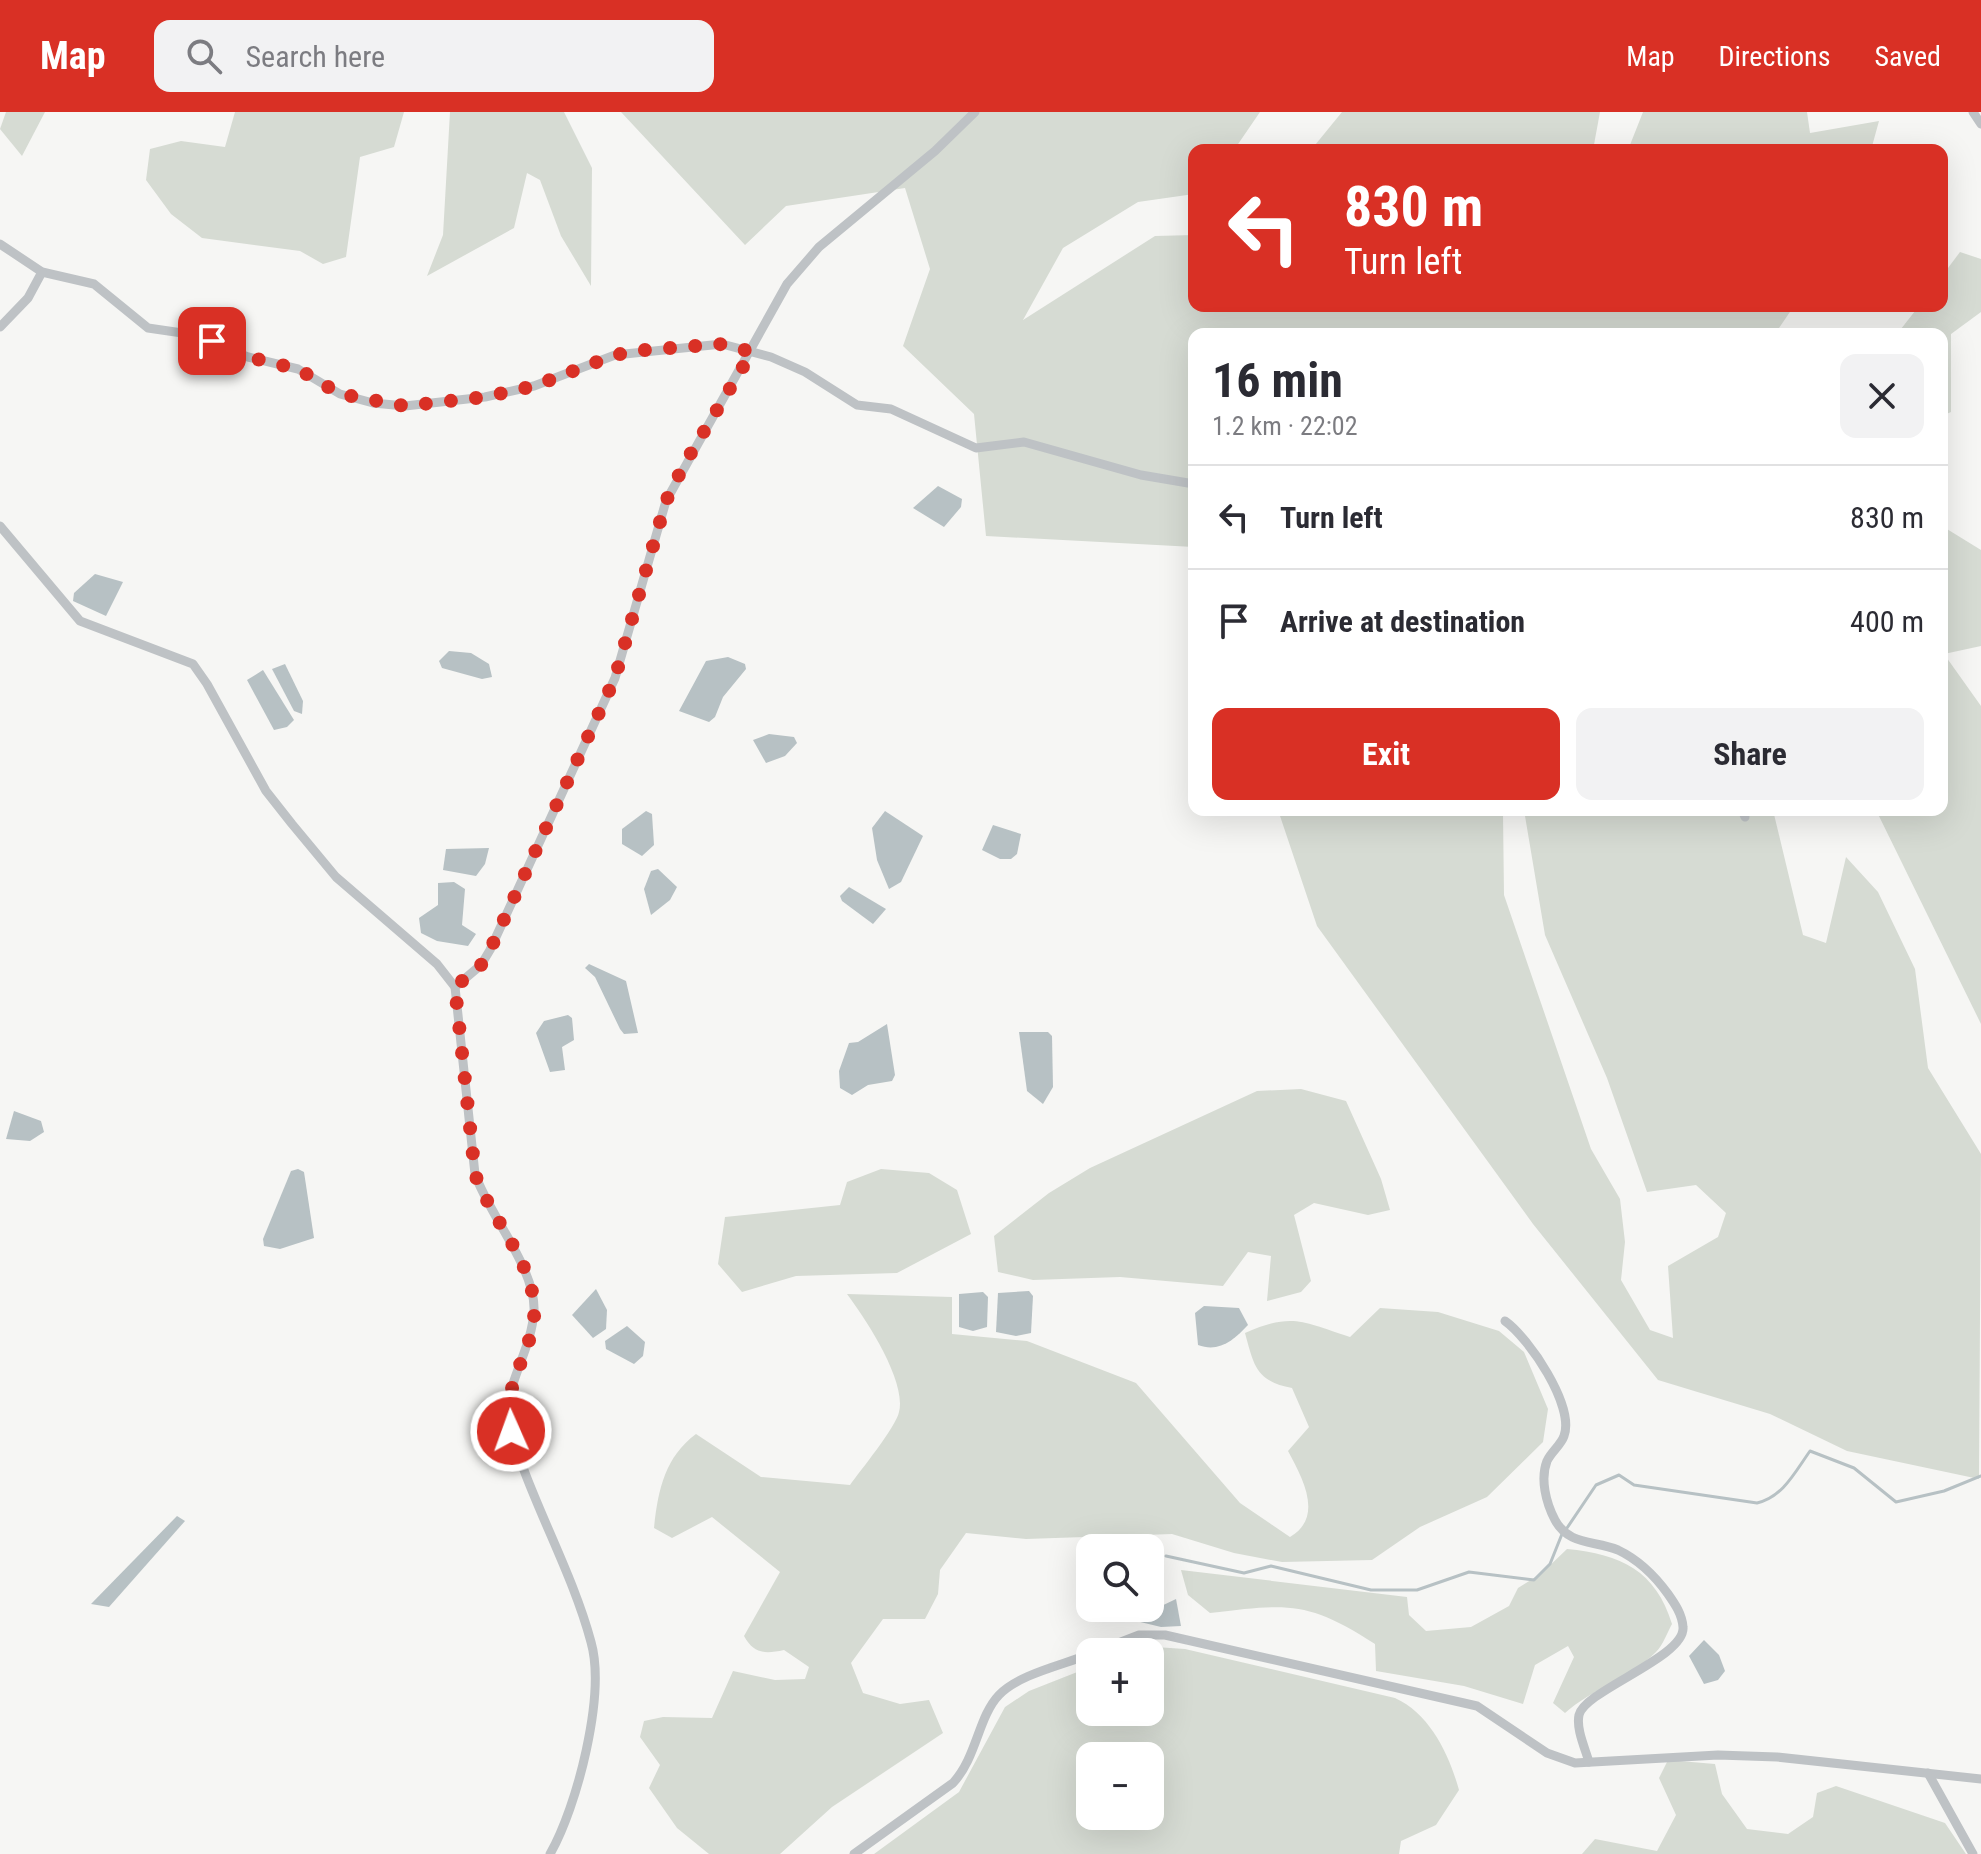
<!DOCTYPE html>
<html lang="en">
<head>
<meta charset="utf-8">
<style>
	:root { --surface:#fff; --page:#f2f2f3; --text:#2b2b33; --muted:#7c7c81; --line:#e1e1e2; --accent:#d93025 }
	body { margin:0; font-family:"Roboto Condensed",sans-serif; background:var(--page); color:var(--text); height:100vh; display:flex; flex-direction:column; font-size:30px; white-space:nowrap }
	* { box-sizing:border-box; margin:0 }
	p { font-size:26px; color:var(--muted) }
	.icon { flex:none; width:44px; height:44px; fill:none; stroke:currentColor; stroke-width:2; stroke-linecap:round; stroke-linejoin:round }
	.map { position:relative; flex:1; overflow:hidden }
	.drawer { position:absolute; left:1188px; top:216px; width:760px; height:488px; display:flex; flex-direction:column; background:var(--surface); border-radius:16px; box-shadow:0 8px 32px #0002 }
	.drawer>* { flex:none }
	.top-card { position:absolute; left:1188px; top:32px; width:760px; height:168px; border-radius:16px; box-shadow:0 8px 32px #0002; background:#d93025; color:#fff; overflow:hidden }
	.controls { position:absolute; left:1076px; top:1422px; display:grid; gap:16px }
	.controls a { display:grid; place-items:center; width:88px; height:88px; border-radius:16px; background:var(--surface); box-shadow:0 8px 32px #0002; font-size:40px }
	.pin { position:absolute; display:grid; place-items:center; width:68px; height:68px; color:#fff; margin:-34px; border-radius:16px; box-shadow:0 4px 12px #0006 }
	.me { position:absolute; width:88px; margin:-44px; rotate:358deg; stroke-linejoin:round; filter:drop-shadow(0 0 6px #0008) }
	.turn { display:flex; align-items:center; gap:28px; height:168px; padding:0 24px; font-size:36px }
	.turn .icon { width:104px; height:104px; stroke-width:2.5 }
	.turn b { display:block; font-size:56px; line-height:68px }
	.round { display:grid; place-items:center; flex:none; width:84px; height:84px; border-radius:16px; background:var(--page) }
	.summary { display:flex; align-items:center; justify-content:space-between; height:136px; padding:0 24px }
	h1 { font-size:48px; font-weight:700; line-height:60px }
	.cta { display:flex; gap:16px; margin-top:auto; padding:16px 24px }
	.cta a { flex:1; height:92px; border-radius:16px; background:var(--accent); color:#fff; font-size:32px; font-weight:700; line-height:92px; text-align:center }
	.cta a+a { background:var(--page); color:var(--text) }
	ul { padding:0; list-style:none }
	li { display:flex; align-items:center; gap:24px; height:104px; padding:0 24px; border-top:2px solid var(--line) }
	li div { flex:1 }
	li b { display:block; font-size:30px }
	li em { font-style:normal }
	header { display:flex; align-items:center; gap:48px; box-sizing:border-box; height:112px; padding:0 40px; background:var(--accent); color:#fff }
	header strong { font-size:38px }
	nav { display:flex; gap:44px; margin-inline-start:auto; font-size:28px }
	.search { width:560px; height:72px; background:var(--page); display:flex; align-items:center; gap:20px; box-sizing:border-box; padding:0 28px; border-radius:16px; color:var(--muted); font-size:30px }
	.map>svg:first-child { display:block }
	.green { fill:#d6dbd3; fill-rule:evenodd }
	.water { fill:#b7c1c4 }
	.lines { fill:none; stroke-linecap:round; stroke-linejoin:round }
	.stream { stroke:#b7c1c4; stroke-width:3 }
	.minor { stroke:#bec2c5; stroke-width:9 }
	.route { stroke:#d93025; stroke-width:14; stroke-dasharray:0 25.2 }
</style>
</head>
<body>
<header>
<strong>Map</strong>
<div class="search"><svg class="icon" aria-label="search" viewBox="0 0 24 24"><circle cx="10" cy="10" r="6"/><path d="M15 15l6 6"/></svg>Search here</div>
<nav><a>Map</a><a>Directions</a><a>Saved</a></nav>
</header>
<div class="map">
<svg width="1981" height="1742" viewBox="0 0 1981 1742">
	<rect width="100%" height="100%" fill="#f6f6f4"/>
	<g class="green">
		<polygon points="6,0 45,0 22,44 0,17"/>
		<polygon points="235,0 404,0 394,35 360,45 346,145 323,152 300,139 202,126 171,102 146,68 150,37 181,29 225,35"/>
		<polygon points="450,0 564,0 592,56 591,174 561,124 540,68 527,61 514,116 427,164 443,123"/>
		<polygon points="621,0 1260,0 1234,38 1194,38 1194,82 1138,90 1063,136 1023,208 1155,124 1194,123 1194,194 1794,194 1775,222 1194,222 1194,435 986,424 974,302 903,234 930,157 905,76 786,94 745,133"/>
		<polygon points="1342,0 1600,0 1593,38 1311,38"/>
		<polygon points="1643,0 1807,0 1810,21 1879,9 1871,38 1628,38"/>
		<polygon points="1960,140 1981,147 1981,200 1951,222 1951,300 1942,304 1942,222 1897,222 1919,194 1942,194 1942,164"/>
		<polygon points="1942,414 1981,438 1981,534 1944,542 1981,594 1981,912 1876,698 1942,698"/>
		<path d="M1278,698H1773L1803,823L1826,831L1846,745L1878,780L1915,857L1928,956L1981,1042L1979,1367L1847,1339L1770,1302L1658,1268L1533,1112L1317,814ZM1503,702L1525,704L1545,823L1607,966L1647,1080L1696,1073L1726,1101L1718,1125L1668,1154L1673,1226L1650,1218L1621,1168L1625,1130L1620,1087L1591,1037L1504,783Z"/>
		<polygon points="1301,977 1346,989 1381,1067 1390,1098 1368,1103 1314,1091 1294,1103 1311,1169 1301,1180 1267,1189 1271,1144 1248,1140 1223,1174 1120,1165 1033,1168 998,1160 994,1124 1049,1081 1090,1056 1257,979"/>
		<polygon points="881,1057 929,1061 957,1078 971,1122 897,1161 796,1164 742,1180 718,1152 725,1105 840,1093 847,1070"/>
		<path d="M847,1182L952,1185V1222L1027,1229L1136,1271L1240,1391L1290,1425C1324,1405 1303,1367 1288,1339L1309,1315L1292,1276C1256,1269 1254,1254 1245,1221C1293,1200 1303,1210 1350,1225L1380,1196L1438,1200L1499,1219L1524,1240L1548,1297L1543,1330L1487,1385L1420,1415L1372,1448L1282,1450L1234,1441L1172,1422L1026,1427L966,1421L940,1458L938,1482L925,1507H883L851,1551L863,1581L900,1592L929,1588L943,1621L832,1695L780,1742H709L677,1716L649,1676L660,1653L640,1625L644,1609L663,1605L712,1606L733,1559L775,1568L805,1567L809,1555L784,1538C765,1542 754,1542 744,1524L780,1460L712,1405L672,1426L654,1416C658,1378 665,1345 696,1322L761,1365L850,1373C860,1359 896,1315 899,1300C907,1269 865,1206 847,1182Z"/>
		<path d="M1567,1437C1621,1442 1656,1459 1672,1512C1667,1521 1663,1533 1656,1540C1630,1566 1592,1577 1565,1601L1553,1591L1574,1545L1568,1534L1535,1553L1523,1592L1464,1574L1376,1559L1375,1532C1307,1488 1288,1492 1210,1501L1188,1483L1181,1458L1407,1485L1409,1503L1426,1519L1471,1515L1509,1494L1518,1476L1542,1461Z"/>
		<path d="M1140,1534L1185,1537L1395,1586C1430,1602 1449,1642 1459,1678L1436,1713L1401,1729L1399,1742H874L959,1680L1005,1595L1029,1579L1090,1555V1600H1150V1540H1126ZM1090,1644H1150V1704H1090Z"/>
		<polygon points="1668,1648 1715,1652 1722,1682 1747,1717 1788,1722 1813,1705 1817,1681 1836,1674 1945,1711 1966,1742 1582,1742 1595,1727 1657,1739 1676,1703 1659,1666"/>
	</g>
	<g class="water">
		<polygon points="938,374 962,387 961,395 944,415 913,396"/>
		<polygon points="95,462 123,470 106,504 73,489 74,481"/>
		<polygon points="449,539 471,541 489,552 492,565 482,567 442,556 439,549"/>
		<polygon points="728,545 745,552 746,557 723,585 715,605 709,610 679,599 706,549"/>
		<polygon points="285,552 303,589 302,602 294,599 272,557"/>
		<polygon points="263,558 294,608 287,615 274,618 247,568"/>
		<polygon points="769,622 794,625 797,631 785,644 766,651 753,628"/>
		<polygon points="646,699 652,702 654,733 642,744 622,732 622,717"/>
		<polygon points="885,699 923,724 901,770 889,777 877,748 872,716"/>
		<polygon points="993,713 1021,722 1017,742 1011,747 1000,747 982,738"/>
		<polygon points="489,736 485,752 476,764 443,758 446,737"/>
		<polygon points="658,757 677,775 670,788 651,803 644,777 651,759"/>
		<polygon points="454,770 465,777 462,813 476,822 468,834 437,829 421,821 419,806 438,793 438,771"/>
		<polygon points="849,775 886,797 873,812 842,789 840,784"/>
		<polygon points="589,852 626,869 638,921 624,922 620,917 595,865 585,856"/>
		<polygon points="568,903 572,906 574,928 562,935 565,958 550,960 536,921 544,909"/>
		<polygon points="887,912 895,963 892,969 868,973 852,983 840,976 839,959 849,931 858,930"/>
		<polygon points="1019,920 1048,920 1052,924 1053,975 1043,992 1027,979"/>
		<polygon points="14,999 41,1009 44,1020 30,1029 6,1027"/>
		<polygon points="298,1057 304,1060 314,1126 280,1137 264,1134 263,1127 291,1059"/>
		<polygon points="596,1177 607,1198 606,1217 593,1226 572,1203"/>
		<polygon points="1029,1179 1033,1184 1031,1221 1016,1224 996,1220 998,1181"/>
		<polygon points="983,1180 988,1185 987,1215 973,1219 959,1215 959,1182"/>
		<path d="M1204,1194L1239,1196L1248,1213C1234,1228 1219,1241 1198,1233L1195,1201Z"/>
		<polygon points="627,1214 645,1230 643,1244 634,1252 606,1237 605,1229"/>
		<polygon points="177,1404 185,1409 109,1495 91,1492"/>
		<polygon points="1176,1487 1181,1514 1161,1515 1132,1508"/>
		<polygon points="1704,1528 1719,1543 1725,1559 1718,1568 1704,1572 1689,1544"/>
	</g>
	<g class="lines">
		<g class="stream">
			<path d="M1567,1416L1596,1373L1619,1363L1634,1373L1757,1391C1783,1385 1795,1360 1810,1339L1854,1356L1896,1390L1944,1379L1981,1364"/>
			<polyline points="1166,1444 1244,1461 1271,1454 1371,1478 1417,1478 1469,1460 1534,1468 1550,1452 1562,1422"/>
		</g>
		<g class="minor">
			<polyline points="1973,0 1981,12"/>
			<polyline points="0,132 42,160 94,172 148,216 189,222 248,245 298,257 340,282 373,291 405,294 485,285 534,274 615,243 722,232 771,245 805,260 857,293 891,297 976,336 1024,330 1141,363 1194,372"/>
			<polyline points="0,215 28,186 42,160"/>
			<path d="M0,414L80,509L193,552L207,572L266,679L292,712L336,765L437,852L455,875L475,1062C489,1103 536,1157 534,1199C532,1234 510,1266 506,1301C525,1380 570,1452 591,1530C606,1583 577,1695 550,1742"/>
			<polyline points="1742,698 1745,705"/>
			<polyline points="455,875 481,853 490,838 615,566 666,389 787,172 819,135 935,39 975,0"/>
			<path d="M1505,1209C1529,1226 1575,1294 1564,1324C1561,1333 1551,1340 1547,1349C1540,1367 1546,1391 1555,1408C1569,1434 1594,1428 1618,1438C1639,1448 1655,1464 1668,1482C1675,1492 1682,1502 1683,1515C1686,1545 1585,1578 1579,1603C1576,1617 1585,1636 1589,1650"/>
			<polyline points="1095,1540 1139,1523 1165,1523 1477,1594 1547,1641 1575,1651 1718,1643 1777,1645 1981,1667"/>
			<polyline points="1928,1661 1973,1742"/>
			<path d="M854,1742L953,1671C977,1645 978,1605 999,1583C1019,1562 1063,1553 1090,1542"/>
		</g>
	</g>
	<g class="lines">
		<path class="route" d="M212,229L248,245L298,257L340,282L405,294L485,285L534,274L615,243L644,238L722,232L752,240L685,351L666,389L615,566L490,838L481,853L455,875L475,1062C490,1105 530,1146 534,1192C538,1237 499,1270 511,1319"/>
	</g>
</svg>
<div class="controls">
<a><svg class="icon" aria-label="search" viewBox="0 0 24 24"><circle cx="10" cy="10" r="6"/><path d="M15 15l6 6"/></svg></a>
<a>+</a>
<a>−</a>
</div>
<div class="pin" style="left:212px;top:229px;background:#d93025"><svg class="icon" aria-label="arrive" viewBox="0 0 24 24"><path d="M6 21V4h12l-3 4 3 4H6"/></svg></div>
<svg class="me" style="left:511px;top:1319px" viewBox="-20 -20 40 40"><circle r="17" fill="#d93025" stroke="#fff" stroke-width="3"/><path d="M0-11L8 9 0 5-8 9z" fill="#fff"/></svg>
<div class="top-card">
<div class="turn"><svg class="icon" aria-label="left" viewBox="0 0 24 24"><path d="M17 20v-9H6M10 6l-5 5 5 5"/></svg><div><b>830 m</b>Turn left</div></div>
</div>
<section class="drawer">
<div class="summary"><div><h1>16 min</h1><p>1.2 km · 22:02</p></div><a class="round"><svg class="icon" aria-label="close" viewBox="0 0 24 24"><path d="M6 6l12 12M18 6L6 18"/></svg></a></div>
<ul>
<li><svg class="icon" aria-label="left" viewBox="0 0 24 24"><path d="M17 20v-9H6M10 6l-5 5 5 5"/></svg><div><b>Turn left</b></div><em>830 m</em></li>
<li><svg class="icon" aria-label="arrive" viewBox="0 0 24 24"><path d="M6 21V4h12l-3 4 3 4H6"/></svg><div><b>Arrive at destination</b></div><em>400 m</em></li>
</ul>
<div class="cta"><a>Exit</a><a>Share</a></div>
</section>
</div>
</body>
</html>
